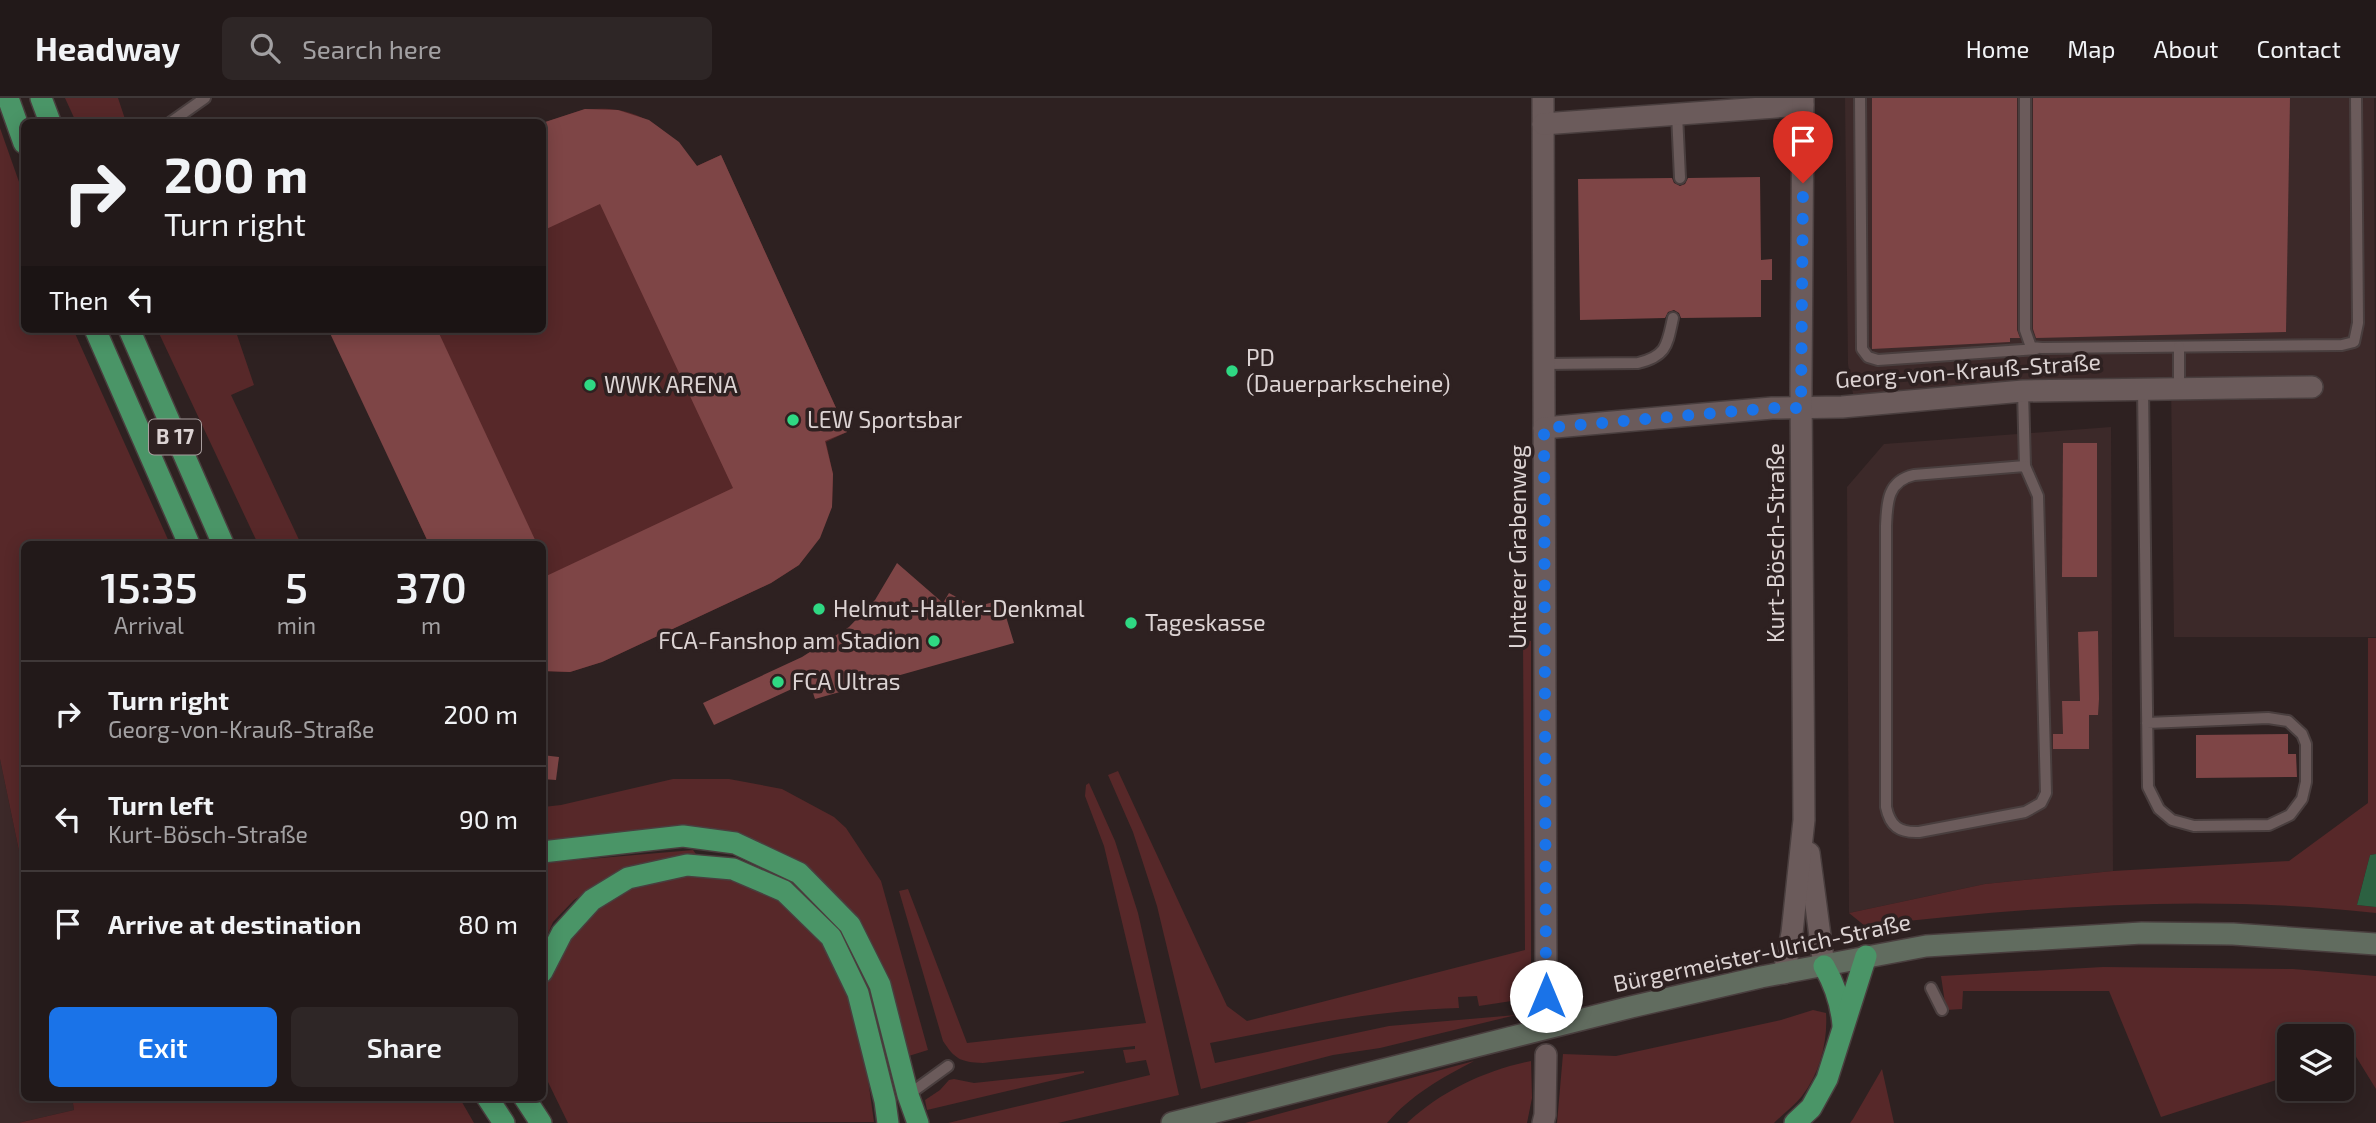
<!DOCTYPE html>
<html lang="en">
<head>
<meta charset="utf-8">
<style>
	:root { --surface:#221919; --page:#2e2626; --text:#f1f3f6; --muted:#a2a0a2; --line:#3f3838; --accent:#1a73e8 }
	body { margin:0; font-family:"Exo 2",sans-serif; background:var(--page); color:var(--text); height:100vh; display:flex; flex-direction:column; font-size:26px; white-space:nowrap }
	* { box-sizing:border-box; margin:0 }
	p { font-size:23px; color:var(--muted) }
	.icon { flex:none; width:38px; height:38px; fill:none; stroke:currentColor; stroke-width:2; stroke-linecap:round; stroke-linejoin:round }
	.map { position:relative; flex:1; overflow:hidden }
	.panel { position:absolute; left:21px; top:443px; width:525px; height:560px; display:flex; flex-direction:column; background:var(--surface); border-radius:10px; box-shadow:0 4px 18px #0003,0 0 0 2px var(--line) }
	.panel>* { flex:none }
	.top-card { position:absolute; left:21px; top:21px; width:525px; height:214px; border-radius:10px; box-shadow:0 4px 18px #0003,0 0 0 2px var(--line); background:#221919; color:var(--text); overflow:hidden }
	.controls { position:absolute; left:2277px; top:926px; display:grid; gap:14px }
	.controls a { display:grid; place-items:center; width:77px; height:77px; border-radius:10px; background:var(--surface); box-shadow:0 4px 18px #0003,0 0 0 2px var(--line); font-size:35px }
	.pin { position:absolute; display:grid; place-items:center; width:60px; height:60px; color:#fff; margin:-72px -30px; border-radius:50% 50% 50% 0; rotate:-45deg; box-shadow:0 0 7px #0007 }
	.pin .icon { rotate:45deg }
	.me { position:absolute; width:77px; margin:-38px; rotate:0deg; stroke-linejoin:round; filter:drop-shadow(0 0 5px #0008) }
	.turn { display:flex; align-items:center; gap:24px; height:147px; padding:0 28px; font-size:32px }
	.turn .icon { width:91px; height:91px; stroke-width:2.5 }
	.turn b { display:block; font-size:49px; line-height:60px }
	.then { display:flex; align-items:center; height:66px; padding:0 28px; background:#0003; gap:14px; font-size:26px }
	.eta { display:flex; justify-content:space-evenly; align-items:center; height:119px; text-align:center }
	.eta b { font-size:42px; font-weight:600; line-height:49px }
	.cta { display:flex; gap:14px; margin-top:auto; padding:14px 28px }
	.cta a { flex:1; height:80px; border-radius:10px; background:var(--accent); color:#fff; font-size:28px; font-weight:600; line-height:80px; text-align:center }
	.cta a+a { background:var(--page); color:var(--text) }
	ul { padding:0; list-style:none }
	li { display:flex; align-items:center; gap:21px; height:105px; padding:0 28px; border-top:2px solid var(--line) }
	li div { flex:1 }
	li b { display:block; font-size:26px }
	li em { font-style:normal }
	header { display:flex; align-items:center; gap:42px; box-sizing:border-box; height:98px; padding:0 35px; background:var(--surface); border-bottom:2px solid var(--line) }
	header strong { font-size:33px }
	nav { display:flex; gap:38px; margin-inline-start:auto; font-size:24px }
	.search { width:490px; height:63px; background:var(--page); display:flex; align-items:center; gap:18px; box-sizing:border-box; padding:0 24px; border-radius:10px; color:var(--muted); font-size:26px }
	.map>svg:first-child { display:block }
	.built { fill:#3c2929 }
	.green { fill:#572829 }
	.water { fill:#2c6141 }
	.building { fill:#7e4546 }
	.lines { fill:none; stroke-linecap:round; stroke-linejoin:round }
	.lane-casing { stroke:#493e3e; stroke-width:14 }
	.street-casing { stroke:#493e3e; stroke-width:24 }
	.secondary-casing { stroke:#493e3e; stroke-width:24 }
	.highway-casing { stroke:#493e3e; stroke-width:24 }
	.lane { stroke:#6b5b5b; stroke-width:10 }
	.street { stroke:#6b5b5b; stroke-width:21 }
	.secondary { stroke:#616c5f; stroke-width:21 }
	.highway { stroke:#4a9567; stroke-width:21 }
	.route { stroke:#1a73e8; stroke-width:12; stroke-dasharray:0 21.6 }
	.poi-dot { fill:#2fd883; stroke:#2e2121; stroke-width:2.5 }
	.labels { text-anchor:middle; stroke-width:7; stroke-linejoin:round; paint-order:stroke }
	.shield { fill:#2e2121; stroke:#a89e9e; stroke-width:2 }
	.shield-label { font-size:21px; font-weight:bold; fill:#dcd3d3 }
	.poi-label { font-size:23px; fill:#dcd3d3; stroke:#2e2121; text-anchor:start }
	.street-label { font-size:23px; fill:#dcd3d3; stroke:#2e2121 }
</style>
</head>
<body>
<header>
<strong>Headway</strong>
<div class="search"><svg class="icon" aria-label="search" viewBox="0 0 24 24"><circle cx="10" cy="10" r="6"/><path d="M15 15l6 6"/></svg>Search here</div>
<nav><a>Home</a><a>Map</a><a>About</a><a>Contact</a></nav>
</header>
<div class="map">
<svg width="2376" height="1025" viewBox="0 0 2376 1025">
	<rect width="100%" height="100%" fill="#2e2121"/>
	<g class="built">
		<polygon points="1845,0 2374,0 2376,539 2174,539 2171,282 1853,296 1848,266"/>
		<polygon points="2111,329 2113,773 1985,786 1849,815 1847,389 1884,346"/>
		<polygon points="0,661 24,777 24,999 72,999 74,1012 18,1025 0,1025"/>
	</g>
	<g class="green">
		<polygon points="65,0 118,0 126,24 76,24"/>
		<path d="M585,11C595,11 607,10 618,12C652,18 676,41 697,68L721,57L847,334L826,344L833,376L832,409L799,467L771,485L602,564L570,574L543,573L542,446H429L330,231H542L543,25Z"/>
		<polygon points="0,30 24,98 24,231 73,231 170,446 24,446 24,777 0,661"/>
		<polygon points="157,231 235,231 254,287 231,297 301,446 258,446"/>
		<path d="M2368,540H2376V756L2370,757L2357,807L2376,809V815C2206,796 2035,808 1865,828L1849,815L1985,786L2113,773L2289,763L2368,705Z"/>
		<path d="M1523,541L1531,543V900L1479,908L1477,898L1458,899L1459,910C1375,912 1293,929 1210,945L1215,965L1389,928L1516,917L1380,950L1333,957L1201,991L1157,808L1133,734L1108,677L1118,673L1227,908L1247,923L1525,852Z"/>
		<polygon points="673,681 729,681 782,691 834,719 846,730 881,783 928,952 899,961 850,827 799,775 735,745 543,754 543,709 561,707"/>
		<path d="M1089,685L1115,743L1138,815L1179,997L1058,1025H948L1150,977L1146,962L1126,965L1123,952L1135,951V948L983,965C960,964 955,961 943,943L899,793L908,791L967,945L1146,925L1104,748L1085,698L1086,687Z"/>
		<polygon points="693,752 698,759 638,769 609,779 574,802 553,824 543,847 543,765"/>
		<polygon points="688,777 730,780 777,800 822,845 848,899 866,967 874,1024 568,1025 548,984 542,957 543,901 548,879 567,840 597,810 633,789"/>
		<polygon points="2103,869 2293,871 2376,878 2376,991 2355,957 2342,961 2342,938 2289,938 2289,978 2161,1019 2109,893 1963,893 1962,911 1946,912 1941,878"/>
		<path d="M1813,912L1826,915C1828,943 1820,975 1802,998C1794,1008 1783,1016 1774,1025H1557L1563,956L1616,958L1781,922Z"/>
		<path d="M1474,963C1441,980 1411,997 1387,1025H1245Z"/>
		<path d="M1531,963L1532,1000L1527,1025H1407C1441,993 1486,972 1531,963Z"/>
		<polygon points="1882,971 1894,1025 1850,1025 1853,1021"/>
		<polygon points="1084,973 1084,975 927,1012 925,1002 940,992 949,982 954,981 974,985"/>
		<polygon points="72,999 459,999 474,1025 18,1025 74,1012"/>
	</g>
	<polygon class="water" points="2376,756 2376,809 2357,807 2370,757"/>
	<g class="building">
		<polygon points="1872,0 2017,0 2017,232 2020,240 2010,240 2010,244 1872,251"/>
		<polygon points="2033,0 2290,0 2286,234 2036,240 2033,231"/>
		<polygon points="585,11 618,12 649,22 679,44 697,68 721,57 847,334 825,343 833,376 832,409 820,440 799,467 771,485 602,564 570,574 542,573 542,480 733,390 600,106 542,133 542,25"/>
		<polygon points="1760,79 1761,162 1772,161 1772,182 1761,182 1761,219 1681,220 1679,215 1674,212 1668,214 1665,220 1580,222 1578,81 1672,80 1674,85 1680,88 1685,86 1688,80"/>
		<polygon points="328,231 437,231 537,446 429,446"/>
		<polygon points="2063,345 2097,345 2097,479 2062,479"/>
		<polygon points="897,465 943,505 949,495 975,509 1001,502 1014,545 815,601 809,583 714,627 703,605 802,559 849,529 875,502"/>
		<polygon points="2098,533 2099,601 2098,617 2089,617 2089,651 2053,651 2053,636 2063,636 2062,603 2080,603 2078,534"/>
		<polygon points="2288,636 2288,656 2296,656 2297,679 2196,680 2196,637"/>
		<polygon points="542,657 559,659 556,682 542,681"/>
	</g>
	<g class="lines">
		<g class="lane-casing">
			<g id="lane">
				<polyline points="1860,0 1862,251 1868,259 1878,262 2036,251"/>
				<polyline points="2025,0 2025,232 2031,249 2042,250 2342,247 2354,244 2358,225 2356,0"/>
				<polyline points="1677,16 1680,80"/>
				<polyline points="171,24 205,0"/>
				<polyline points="2179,249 2179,290"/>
				<path d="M1544,266L1638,265C1667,258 1667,247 1673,220"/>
				<polyline points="2143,289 2148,689 2159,711 2172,722 2194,728 2269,727 2290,717 2302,701 2306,684 2306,646 2302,636 2288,623 2268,620 2147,625"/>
				<polyline points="2023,293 2025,368"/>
				<path d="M2025,368L2038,398L2046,695L2041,705L2025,714L1919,734C1899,735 1890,728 1886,709V428C1887,405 1887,383 1914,377Z"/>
				<polyline points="1931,890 1942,912"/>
				<polyline points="908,997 948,968"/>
			</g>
		</g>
		<g class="street-casing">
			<g id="street">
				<polyline points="1543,0 1546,898"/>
				<polyline points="1543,26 1803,7"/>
				<polyline points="1544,330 1772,310 1842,309 2023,293 2312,289"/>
				<polyline points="1809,755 1824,868"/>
				<polyline points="1784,875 1792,835 1804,722 1801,291 1803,0"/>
				<polyline points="1543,1025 1545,1017 1546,957"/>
			</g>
		</g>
		<g class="secondary-casing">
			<polyline id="secondary" points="1172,1025 1631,909 1761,879 1926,848 2142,835 2233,836 2376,846"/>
		</g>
		<g class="highway-casing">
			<g id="highway">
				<polyline points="8,0 24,45"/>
				<polyline points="41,0 50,24"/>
				<polyline points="95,231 189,446"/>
				<polyline points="129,231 223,446"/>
				<polyline points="542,754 683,738 735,745 799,775 850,827 880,887 908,997 918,1025"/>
				<path d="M1824,868C1835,887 1841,904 1843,927"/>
				<polyline points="542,874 562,835 592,802 628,780 687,767 733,771 784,793 831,839 858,895 885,1003 888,1025"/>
				<polyline points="487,999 504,1025"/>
				<polyline points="524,999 541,1025"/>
				<polyline points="1795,1025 1811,1010 1827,981 1866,858"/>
			</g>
		</g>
		<use href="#lane" class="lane"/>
		<use href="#street" class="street"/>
		<use href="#secondary" class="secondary"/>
		<use href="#highway" class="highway"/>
	</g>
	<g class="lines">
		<polyline class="route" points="1546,898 1544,330 1772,310 1801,310 1803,85"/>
	</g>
	<g class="poi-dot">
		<circle cx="1232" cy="273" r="7"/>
		<circle cx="590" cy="287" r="7"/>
		<circle cx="793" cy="322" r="7"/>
		<circle cx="819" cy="511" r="7"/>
		<circle cx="1131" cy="525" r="7"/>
		<circle cx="934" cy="543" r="7"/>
		<circle cx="778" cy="584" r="7"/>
	</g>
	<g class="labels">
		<rect class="shield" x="149" y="321.5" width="52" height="35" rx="5"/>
		<g class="shield-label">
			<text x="175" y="346">B 17</text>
		</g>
		<g class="poi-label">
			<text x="1246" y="268">PD<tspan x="1246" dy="26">(Dauerparkscheine)</tspan></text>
			<text x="604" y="295">WWK ARENA</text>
			<text x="807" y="330">LEW Sportsbar</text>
			<text x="833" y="519">Helmut-Haller-Denkmal</text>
			<text x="1145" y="533">Tageskasse</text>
			<text x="920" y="551" text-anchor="end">FCA-Fanshop am Stadion</text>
			<text x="792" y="592">FCA Ultras</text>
		</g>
		<g class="street-label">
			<text transform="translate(1968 273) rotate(-4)" y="8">Georg-von-Krauß-Straße</text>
			<text transform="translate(1776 445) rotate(-90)" y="8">Kurt-Bösch-Straße</text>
			<text transform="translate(1518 449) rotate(-90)" y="8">Unterer Grabenweg</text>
			<text transform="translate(1762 855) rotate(-12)" y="8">Bürgermeister-Ulrich-Straße</text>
		</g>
	</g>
</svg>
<div class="controls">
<a><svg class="icon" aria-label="layers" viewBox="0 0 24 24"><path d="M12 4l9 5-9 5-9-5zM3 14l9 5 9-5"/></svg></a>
</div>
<div class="pin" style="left:1803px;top:85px;background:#d93025"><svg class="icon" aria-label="arrive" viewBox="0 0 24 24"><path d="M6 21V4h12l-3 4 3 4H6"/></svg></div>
<svg class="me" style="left:1546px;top:898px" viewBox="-20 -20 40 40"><circle r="19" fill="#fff"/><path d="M0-13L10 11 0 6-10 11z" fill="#1a73e8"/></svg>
<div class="top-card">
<div class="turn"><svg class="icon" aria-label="right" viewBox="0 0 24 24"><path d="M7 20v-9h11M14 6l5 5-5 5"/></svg><div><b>200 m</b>Turn right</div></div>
<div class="then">Then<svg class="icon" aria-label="left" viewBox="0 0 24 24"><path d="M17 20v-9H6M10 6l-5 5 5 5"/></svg></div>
</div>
<section class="panel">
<div class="eta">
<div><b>15:35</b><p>Arrival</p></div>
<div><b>5</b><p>min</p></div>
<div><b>370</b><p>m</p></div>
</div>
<ul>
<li><svg class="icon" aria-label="right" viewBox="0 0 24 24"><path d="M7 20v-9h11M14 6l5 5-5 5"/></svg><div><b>Turn right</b><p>Georg-von-Krauß-Straße</p></div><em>200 m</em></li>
<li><svg class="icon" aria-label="left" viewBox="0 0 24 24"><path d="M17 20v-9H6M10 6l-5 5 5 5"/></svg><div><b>Turn left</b><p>Kurt-Bösch-Straße</p></div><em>90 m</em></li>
<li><svg class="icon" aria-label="arrive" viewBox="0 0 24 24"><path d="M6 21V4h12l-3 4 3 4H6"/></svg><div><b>Arrive at destination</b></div><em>80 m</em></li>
</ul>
<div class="cta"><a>Exit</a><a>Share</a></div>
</section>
</div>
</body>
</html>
